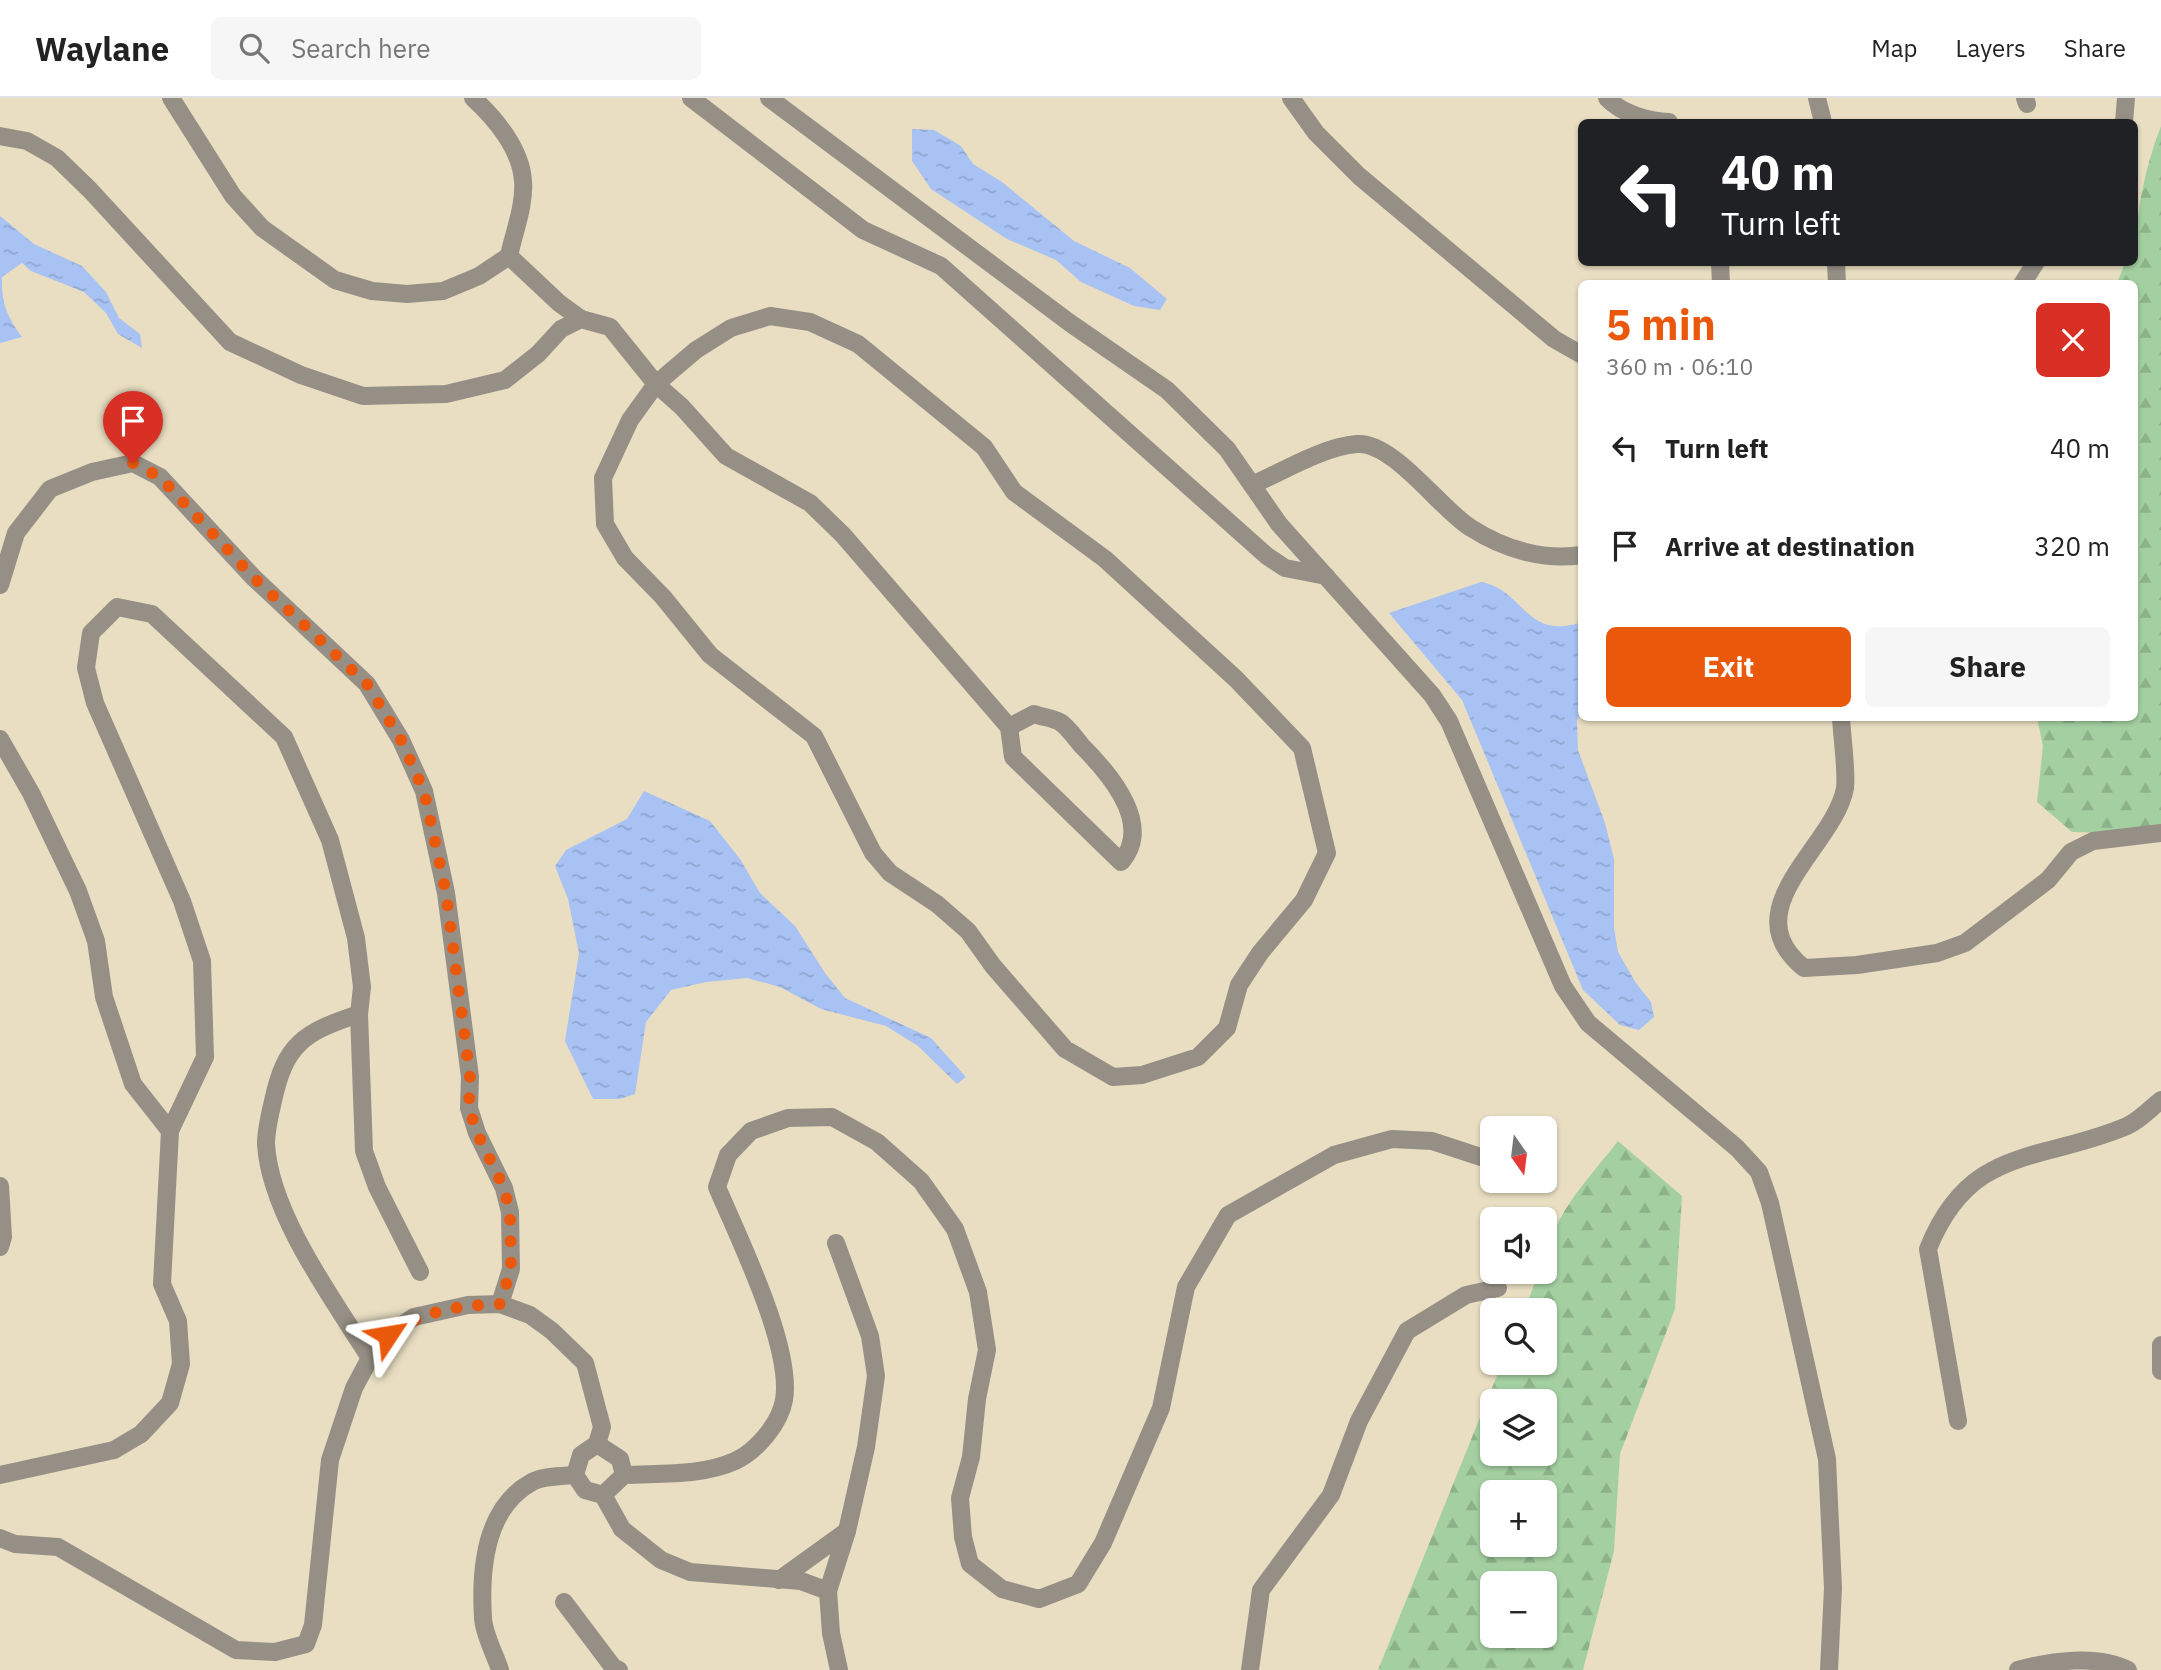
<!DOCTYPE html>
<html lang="en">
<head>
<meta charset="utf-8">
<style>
	:root { --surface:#fff; --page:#f6f6f6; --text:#222; --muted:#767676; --line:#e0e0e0; --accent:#ea580c }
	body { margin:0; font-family:"IBM Plex Sans",sans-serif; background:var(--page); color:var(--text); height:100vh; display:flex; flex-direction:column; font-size:26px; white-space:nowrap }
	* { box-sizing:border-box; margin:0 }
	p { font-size:23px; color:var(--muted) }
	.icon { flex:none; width:38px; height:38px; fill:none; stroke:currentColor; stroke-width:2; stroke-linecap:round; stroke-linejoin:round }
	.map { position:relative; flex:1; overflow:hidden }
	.panel { position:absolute; left:1578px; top:182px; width:560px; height:441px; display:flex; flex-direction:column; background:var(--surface); border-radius:10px; box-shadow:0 2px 5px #0004 }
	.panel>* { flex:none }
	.hud { position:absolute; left:1578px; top:21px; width:560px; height:147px; border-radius:10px; box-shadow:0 2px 5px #0004; background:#202124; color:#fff; overflow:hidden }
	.needle { width:46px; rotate:166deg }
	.controls { position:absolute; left:1480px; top:1018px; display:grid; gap:14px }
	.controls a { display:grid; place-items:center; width:77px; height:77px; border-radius:10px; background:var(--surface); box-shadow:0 2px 5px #0004; font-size:35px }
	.pin { position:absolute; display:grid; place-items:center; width:60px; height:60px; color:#fff; margin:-72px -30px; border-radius:50% 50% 50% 0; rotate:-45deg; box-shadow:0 0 7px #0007 }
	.pin .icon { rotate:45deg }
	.me { position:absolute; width:77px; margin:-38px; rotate:57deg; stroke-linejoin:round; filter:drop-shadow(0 0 5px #0008) }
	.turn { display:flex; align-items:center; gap:24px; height:147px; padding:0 28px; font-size:32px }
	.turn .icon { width:91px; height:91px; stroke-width:2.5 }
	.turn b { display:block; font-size:49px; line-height:60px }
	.round { display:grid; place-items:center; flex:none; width:74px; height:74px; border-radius:10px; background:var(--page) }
	.head { display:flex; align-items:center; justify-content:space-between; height:119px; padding:0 28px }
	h1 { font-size:42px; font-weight:800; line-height:52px; color:var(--accent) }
	.action { display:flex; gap:14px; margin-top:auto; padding:14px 28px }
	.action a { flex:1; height:80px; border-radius:10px; background:var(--accent); color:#fff; font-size:28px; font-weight:800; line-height:80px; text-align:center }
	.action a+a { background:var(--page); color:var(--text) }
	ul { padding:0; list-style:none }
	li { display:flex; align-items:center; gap:21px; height:98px; padding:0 28px }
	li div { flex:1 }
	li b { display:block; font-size:26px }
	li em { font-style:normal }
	header { display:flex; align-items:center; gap:42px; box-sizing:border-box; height:98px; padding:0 35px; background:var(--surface); border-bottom:2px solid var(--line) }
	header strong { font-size:33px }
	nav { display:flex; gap:38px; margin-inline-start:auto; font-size:24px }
	.search { width:490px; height:63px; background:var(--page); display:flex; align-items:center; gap:18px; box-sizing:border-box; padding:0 24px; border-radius:10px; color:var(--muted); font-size:26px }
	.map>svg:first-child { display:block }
	.forest { fill:url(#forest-firs); fill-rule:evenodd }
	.water { fill:url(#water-ripples) }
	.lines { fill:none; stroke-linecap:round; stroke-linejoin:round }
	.minor { stroke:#968f85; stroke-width:18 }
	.route { stroke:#ea580c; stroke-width:12; stroke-dasharray:0 21.6 }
</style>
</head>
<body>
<header>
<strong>Waylane</strong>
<div class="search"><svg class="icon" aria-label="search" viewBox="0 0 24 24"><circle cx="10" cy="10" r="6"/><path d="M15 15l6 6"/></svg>Search here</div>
<nav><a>Map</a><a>Layers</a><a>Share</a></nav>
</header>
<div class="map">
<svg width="2161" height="1572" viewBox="0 0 2161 1572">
	<defs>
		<pattern id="forest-firs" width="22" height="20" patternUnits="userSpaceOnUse" patternTransform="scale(1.75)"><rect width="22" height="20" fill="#a4d0a1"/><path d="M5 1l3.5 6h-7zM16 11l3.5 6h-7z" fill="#8db28a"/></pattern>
		<pattern id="water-ripples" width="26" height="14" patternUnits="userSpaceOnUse" patternTransform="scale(1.75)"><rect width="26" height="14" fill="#a8c2f4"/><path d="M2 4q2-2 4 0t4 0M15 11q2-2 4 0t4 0" fill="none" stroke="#90a6d0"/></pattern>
	</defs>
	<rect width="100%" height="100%" fill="#e9dec2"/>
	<g class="forest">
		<path d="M2161,28V728L2116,735L2072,734L2037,704L2043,648L2037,620H2135V186L2117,185L2125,165L2135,164C2135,118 2144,72 2161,28Z"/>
		<path d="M1618,1043L1682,1098L1675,1211L1620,1356L1614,1453L1583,1572H1378L1502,1265H1545V1213H1524L1539,1174H1545C1545,1123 1589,1081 1618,1043ZM1493,1304H1545V1356H1493ZM1493,1395H1545V1447H1493ZM1493,1486H1545V1538H1493Z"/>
	</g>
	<g class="water">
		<polygon points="912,31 934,32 961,48 973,66 1002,84 1074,143 1130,170 1167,201 1160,212 1134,208 1081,184 1056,162 1007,141 931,91 912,63"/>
		<path d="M0,118L34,146L82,168L106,194L119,220L140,236L142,250L118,236L106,215L84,194L31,173L22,165L2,179C1,204 7,219 22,239L0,245Z"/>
		<path d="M1481,484C1525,492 1525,543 1582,524V609L1577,623L1578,652L1605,725L1614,761V830L1618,854L1636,885L1651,904L1654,919L1639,932L1620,927L1583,892L1462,602L1389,515Z"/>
		<polygon points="644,693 710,723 740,761 760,795 795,828 825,875 845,900 931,940 966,979 957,986 918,948 886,928 821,911 780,889 747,880 706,884 671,892 646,924 635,996 620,1001 593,1001 565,943 579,855 568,801 555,768 566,752 627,721"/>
	</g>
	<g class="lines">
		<g class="minor">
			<path d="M171,0L233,98L262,130L335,182L372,193L407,196L443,193L479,178L509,158C514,134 525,107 523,83C521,51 495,20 473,0"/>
			<polyline points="691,0 863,132 941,168 1267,458 1285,470 1326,478"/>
			<polyline points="769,0 1070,225 1167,292 1227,351 1279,426 1432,597 1449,623 1563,888 1588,925 1737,1050 1759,1074 1770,1105 1827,1361 1833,1490 1829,1572"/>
			<polyline points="1291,0 1316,35 1359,78 1554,241 1582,257"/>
			<path d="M1607,0C1622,16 1649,23 1669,24"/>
			<polyline points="1817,0 1823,24"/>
			<polyline points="2025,0 2027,6"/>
			<polyline points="2124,24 2126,0"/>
			<path d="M0,38L27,43L57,60L90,92L230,244L301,277L363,298L446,296L505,282L538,256L561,231L581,221L610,229L656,286L682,309L726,358L810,405L843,437L1009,629L1013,659L1121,764C1154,726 1109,675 1082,648C1076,641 1068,629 1060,624C1053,620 1042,619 1034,616L1009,629"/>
			<polyline points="509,158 559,205 581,221"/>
			<polyline points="1720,164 1721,186"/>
			<polyline points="1836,164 1837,186"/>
			<polyline points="2022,186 2036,164"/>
			<polygon points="770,218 810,224 858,246 984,349 1014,394 1105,461 1236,581 1302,650 1327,755 1304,802 1260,855 1239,887 1227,930 1198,959 1142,977 1113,979 1065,951 993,868 968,833 937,806 890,775 873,755 814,638 710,557 663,499 625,460 605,426 603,380 630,322 656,286 696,252 731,230"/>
			<path d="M1252,387C1284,373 1322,349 1357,346C1393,343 1441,412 1471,430C1504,451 1543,463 1582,457"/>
			<polyline points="0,487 16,435 50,391 92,374 133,365 160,379 254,480 367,586 401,642 424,693 446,795 470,979 469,1010 477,1035 504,1090 510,1114 511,1171 500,1206"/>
			<path d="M1841,620C1842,638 1847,674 1845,690C1835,748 1731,811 1804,870L1857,867L1937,855L1965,845L2048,782L2071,754L2093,743L2161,735"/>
			<polyline points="0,641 31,695 78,793 96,843 104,899 133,986 170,1033 162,1186 178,1223 181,1266 170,1305 141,1336 114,1352 0,1377"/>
			<polyline points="359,916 364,1053 377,1089 420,1174"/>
			<path d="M170,1033L205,959L202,863L182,803L95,605L86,570L91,535L117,509L152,516L284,639L330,742L356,840L362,889L359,916C304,934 285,946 273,1003C270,1016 266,1032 266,1046C270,1116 333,1201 370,1260"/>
			<polyline points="0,1088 3,1139 0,1149"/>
			<polyline points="2161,1247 2161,1273"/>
			<path d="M1958,1323L1928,1151C1970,1046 2040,1065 2127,1028C2139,1023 2151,1010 2161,1002"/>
			<polyline points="597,1346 620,1361 624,1377"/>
			<path d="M603,1397L624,1377C660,1375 702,1378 735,1363C757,1353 780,1325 784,1302C793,1249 738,1139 717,1089L728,1057L751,1033L788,1020L832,1019L877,1044L921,1083L955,1131L978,1194L987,1252L977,1301L971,1359L960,1400L963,1439L970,1466L1002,1491L1039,1501L1078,1486L1103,1445L1161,1310L1186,1189L1228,1117L1334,1057L1392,1041L1432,1043L1493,1063"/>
			<polyline points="0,1440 15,1446 58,1449 236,1552 275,1554 306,1546 313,1527 330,1362 354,1290 370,1260 388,1237 414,1219 468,1207 500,1206 530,1217 552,1233 585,1265 602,1329 597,1346 581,1357 575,1377 585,1392 603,1397 622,1431 661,1462 690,1474 801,1483 828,1493 831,1535 839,1572"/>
			<polyline points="779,1482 847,1433"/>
			<polyline points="828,1493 847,1433 866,1349 876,1278 870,1238 836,1145"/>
			<polyline points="564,1504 613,1569 619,1572"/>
			<path d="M500,1572C495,1556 484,1537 483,1520C480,1472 484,1410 532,1384C543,1378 562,1378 575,1377"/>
			<polyline points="1250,1572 1261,1492 1331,1397 1359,1323 1407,1233 1466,1197 1498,1190"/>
			<path d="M2018,1572C2050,1563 2098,1556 2128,1572"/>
		</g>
	</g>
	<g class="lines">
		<path class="route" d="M133,365L160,379L254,480L367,586L401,642L424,693L446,795L470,979L469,1010L477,1035L504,1090L510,1114L511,1171L500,1206C456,1208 425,1212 388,1237"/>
	</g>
</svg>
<div class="controls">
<a><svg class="needle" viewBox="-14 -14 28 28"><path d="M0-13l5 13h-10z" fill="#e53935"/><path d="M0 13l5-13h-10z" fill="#767676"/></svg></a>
<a><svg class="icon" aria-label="sound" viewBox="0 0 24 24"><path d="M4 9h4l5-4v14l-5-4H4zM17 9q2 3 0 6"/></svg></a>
<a><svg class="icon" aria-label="search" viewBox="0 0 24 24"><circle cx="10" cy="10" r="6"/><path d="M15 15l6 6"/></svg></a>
<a><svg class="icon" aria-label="layers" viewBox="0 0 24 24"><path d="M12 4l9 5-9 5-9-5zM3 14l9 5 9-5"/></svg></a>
<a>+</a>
<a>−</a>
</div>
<div class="pin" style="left:133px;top:365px;background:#d93025"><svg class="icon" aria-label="arrive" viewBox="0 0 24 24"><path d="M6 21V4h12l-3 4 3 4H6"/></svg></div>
<svg class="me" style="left:388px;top:1237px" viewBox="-20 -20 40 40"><path d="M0-17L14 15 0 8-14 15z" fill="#ea580c" stroke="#fff" stroke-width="4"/></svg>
<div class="hud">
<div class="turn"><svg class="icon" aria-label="left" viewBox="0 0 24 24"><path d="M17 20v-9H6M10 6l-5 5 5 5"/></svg><div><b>40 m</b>Turn left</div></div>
</div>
<section class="panel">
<div class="head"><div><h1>5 min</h1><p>360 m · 06:10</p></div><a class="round" style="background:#d93025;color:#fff"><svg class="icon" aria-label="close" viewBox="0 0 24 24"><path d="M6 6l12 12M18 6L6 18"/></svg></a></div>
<ul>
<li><svg class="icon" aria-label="left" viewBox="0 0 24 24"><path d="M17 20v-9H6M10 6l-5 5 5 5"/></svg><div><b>Turn left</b></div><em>40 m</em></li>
<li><svg class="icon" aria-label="arrive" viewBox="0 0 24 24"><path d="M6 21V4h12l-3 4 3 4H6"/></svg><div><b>Arrive at destination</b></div><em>320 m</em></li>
</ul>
<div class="action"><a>Exit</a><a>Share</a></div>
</section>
</div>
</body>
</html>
